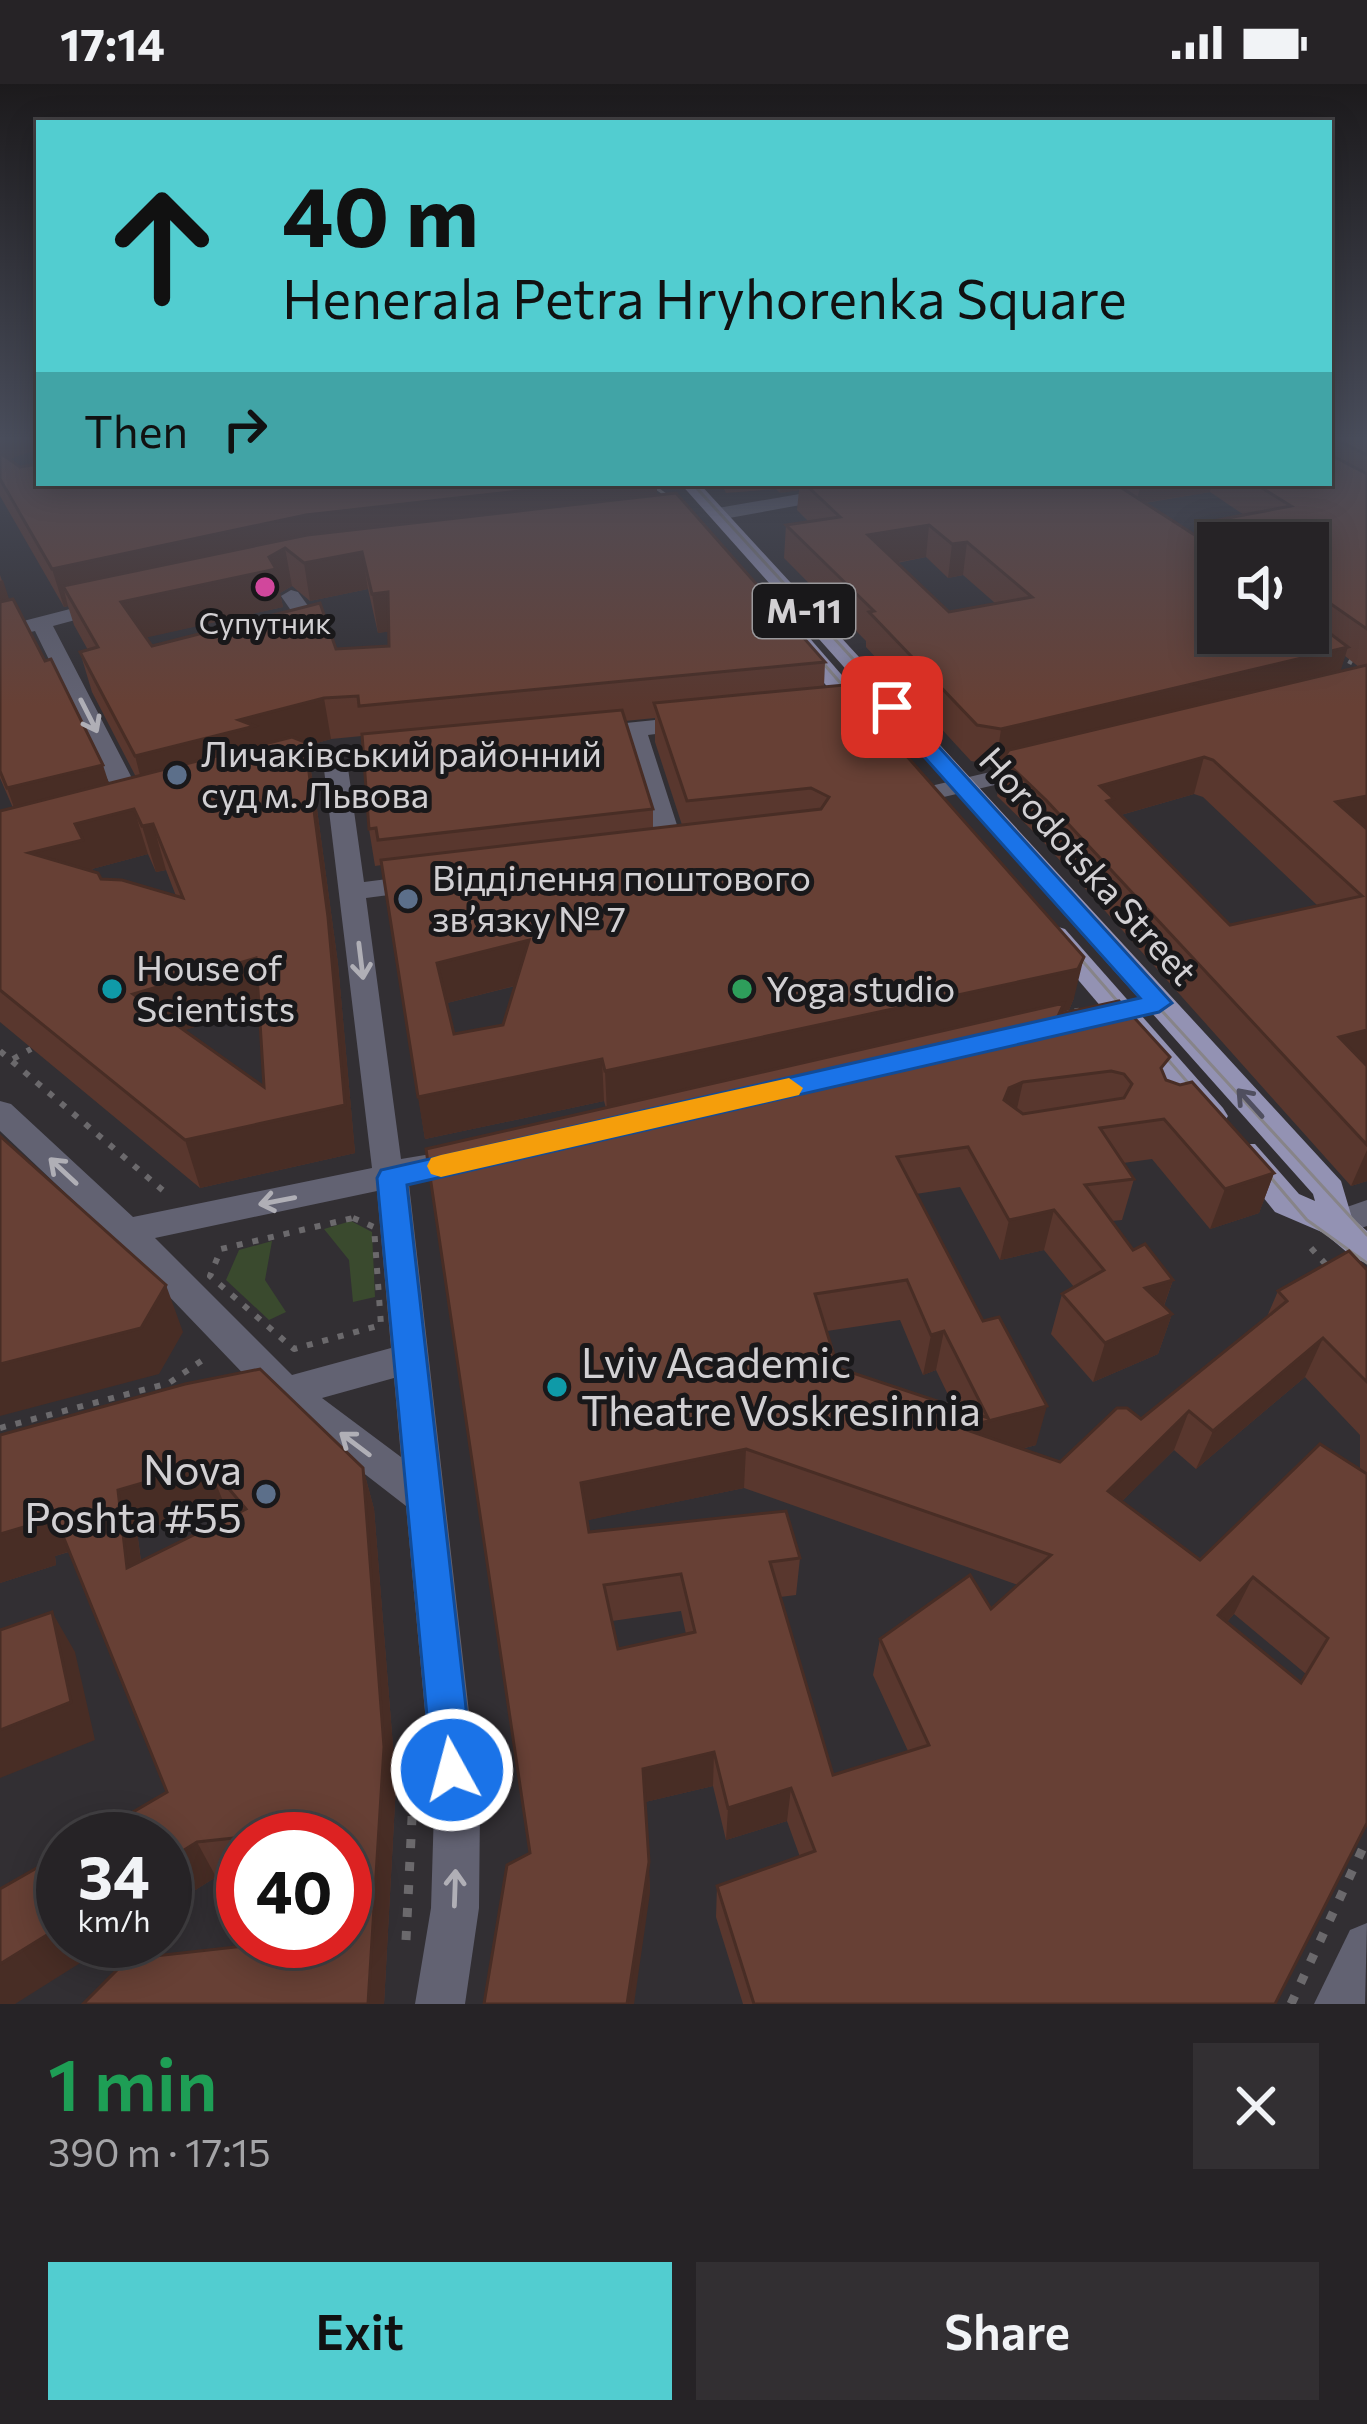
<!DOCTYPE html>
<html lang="en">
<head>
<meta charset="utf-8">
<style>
	:root { --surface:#262326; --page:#322f32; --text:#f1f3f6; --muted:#a4a4a7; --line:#424043; --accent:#52cdd0 }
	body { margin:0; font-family:Commissioner,sans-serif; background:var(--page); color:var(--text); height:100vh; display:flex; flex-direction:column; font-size:45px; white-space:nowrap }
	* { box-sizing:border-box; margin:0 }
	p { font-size:39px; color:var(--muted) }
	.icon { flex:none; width:66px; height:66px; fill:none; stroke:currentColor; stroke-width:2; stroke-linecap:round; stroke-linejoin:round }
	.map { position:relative; height:1920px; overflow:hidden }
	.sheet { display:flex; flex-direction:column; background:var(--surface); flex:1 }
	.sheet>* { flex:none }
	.banner { position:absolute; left:36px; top:36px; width:1296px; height:366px; border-radius:0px; box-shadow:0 6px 30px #0003,0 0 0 3px var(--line); background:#52cdd0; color:#111; overflow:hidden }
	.buttons { position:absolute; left:1197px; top:438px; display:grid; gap:24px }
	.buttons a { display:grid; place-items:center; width:132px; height:132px; border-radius:0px; background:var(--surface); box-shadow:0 6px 30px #0003,0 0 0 3px var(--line); font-size:60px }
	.speed { position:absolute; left:36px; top:1728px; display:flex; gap:24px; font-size:60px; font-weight:700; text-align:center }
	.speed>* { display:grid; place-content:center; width:156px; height:156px; border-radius:50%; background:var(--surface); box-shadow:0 6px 30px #0003,0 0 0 3px var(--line); line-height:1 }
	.speed small { font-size:30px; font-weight:400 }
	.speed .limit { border:18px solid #d22; background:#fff; color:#111 }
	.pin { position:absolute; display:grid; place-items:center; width:102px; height:102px; color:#fff; margin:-51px; border-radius:24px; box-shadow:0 6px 18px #0006 }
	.me { position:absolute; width:132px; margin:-66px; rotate:353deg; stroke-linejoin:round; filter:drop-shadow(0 0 9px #0008) }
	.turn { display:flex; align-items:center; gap:42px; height:252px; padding:0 48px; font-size:54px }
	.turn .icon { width:156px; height:156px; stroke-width:2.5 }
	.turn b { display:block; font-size:84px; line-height:102px }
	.then { display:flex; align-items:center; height:114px; padding:0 48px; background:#0003; gap:24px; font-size:45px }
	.round { display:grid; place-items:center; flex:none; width:126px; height:126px; border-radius:0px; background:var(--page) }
	.overview { display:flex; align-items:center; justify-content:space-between; height:204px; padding:0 48px }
	h1 { font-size:72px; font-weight:600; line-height:90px; color:#1e9e55 }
	.action { display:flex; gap:24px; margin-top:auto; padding:24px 48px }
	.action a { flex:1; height:138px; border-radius:0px; background:var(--accent); color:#111; font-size:48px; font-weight:600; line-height:138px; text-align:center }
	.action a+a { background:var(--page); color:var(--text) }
	.status { display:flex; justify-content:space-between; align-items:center; height:84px; padding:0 60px; background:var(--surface); direction:ltr }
	.status svg { height:33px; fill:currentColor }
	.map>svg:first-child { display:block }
	.green { fill:#3a4a2e }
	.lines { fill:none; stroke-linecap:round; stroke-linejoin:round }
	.path-far2 { stroke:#6b696c; stroke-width:4.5; stroke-dasharray:4.5 6; stroke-linecap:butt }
	.path-far1 { stroke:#6b696c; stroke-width:6; stroke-dasharray:6 10; stroke-linecap:butt }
	.path { stroke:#6b696c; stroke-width:9; stroke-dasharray:9 14; stroke-linecap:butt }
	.minor { fill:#626272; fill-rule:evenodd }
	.major { fill:#9392b3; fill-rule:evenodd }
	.tram { stroke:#878488; stroke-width:3 }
	.wall { fill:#59372e; fill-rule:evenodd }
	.shaded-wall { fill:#482d25 }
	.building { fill:#674035; stroke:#482d25; stroke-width:3; fill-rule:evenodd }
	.oneway { stroke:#b0afb6 }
	.oneway2 { stroke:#504f5f }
	.route { fill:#1a73e8; stroke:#114b97; stroke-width:3 }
	.slow { fill:#f59e0b }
	.hotel-dot { fill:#d1479c; stroke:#19181a; stroke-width:4.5 }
	.service-dot { fill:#5c6f8a; stroke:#19181a; stroke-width:4.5 }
	.culture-dot { fill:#0f9aa8; stroke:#19181a; stroke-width:4.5 }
	.leisure-dot { fill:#2e9e5b; stroke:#19181a; stroke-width:4.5 }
	.labels { text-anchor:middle; stroke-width:10; stroke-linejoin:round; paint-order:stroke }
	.far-poi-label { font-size:30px; fill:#d2d0d3; stroke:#19181a }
	.shield { fill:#19181a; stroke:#9a999c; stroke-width:3 }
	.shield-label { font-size:33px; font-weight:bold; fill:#d2d0d3 }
	.poi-label { font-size:36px; fill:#d2d0d3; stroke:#19181a; text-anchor:start }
	.street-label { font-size:36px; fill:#d2d0d3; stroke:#19181a }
	.near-poi-label { font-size:42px; fill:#d2d0d3; stroke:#19181a; text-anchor:start }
</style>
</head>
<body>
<div class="status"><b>17:14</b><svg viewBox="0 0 49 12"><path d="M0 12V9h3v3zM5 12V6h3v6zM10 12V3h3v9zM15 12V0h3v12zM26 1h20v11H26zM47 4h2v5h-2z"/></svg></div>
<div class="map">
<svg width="1367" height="1920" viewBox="0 0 1367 1920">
	<rect width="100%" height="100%" fill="#322f33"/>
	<g class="green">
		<polygon points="351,1137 372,1148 375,1213 353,1218 349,1176 324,1145"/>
		<polygon points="272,1157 265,1196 286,1228 269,1236 226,1196 239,1166"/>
	</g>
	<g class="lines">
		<g class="path-far2">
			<polyline points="1339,572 1367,587"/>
			<polyline points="1054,931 1083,925"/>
		</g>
		<g class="path-far1">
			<polyline points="0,967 166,1109"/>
			<polyline points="13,975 31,965"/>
			<polygon points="353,1134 374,1143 381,1241 294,1265 210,1192 221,1165"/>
			<polyline points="1311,1164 1330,1185"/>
			<polyline points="0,1344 169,1299 207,1273"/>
		</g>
		<g class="path">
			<polyline points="406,1856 413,1714"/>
			<polyline points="1291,1920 1367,1755"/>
		</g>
		<g class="minor">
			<polygon points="863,399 903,399 894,404 718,436 709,430 718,424"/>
			<polygon points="291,506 298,508 319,537 315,541 308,543 301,541 281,512"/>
			<polygon points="109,515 116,517 116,525 53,542 149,727 136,735 123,727 35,547 0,555 0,543"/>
			<polygon points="694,632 706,639 702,644 648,651 686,769 673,777 660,769 625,653 587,657 575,650 587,643"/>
			<path d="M335,670L347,677L364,798L427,790L440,798L427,806L366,814L401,1075L467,1064L478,1068L483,1076L478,1084L409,1100L480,1725L479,1824L465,1920H415L431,1824L434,1725L406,1422L277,1322L260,1317L256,1303L115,1156L0,1047V1017L11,1020L133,1133L372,1084L323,677ZM377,1107L391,1264L292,1291L155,1154ZM394,1294L401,1373L322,1314Z"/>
			<polygon points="1041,676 1053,683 1050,688 931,716 919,709 922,704"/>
			<polygon points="1367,1116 1367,1142 1336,1153 1324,1149 1319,1140 1324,1131"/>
			<polygon points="1367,1839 1365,1920 1314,1920 1350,1846"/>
		</g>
		<g class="major">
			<polygon points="680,399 699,399 1341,1097 1352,1134 1367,1147 1367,1179 1355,1175 1324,1149 1275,1128 1233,1076 1228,1068 1233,1060 1255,1060 1299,1110 1315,1117 1313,1110"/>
			<polygon points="799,550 807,551 874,628 874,638 858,638 791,561 788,556"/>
			<polygon points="1055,842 1065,845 1223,1024 1228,1032 1223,1040 1201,1040 1045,857 1041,851"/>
		</g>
		<g class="tram">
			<polyline points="649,399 693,430"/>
			<polyline points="692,399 897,623 957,703 1367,1151"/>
			<polyline points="804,557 863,625"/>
			<polyline points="1060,851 1209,1023"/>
			<polyline points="1249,1068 1307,1136 1367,1179"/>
		</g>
	</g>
	<g class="wall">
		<path d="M0,353L39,364L9,375L39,399H657V411L825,578L824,603L1074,914L1069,926L1061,929L1164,992L1166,996L1274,1089L1259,1129L1210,1145L1152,1075L1123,1079L1134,1095L1122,1136L1111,1137L1133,1166L1173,1196L1164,1222L1172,1230L1158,1270L1093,1298L1051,1250L1062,1210L1074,1203L1044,1166L1000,1176L960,1103L916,1110L1036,1361L1021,1365L1060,1378L1141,1335L1266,1235L1278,1207L1367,1186V1739L1275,1920H743L716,1833L717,1802L800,1773L787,1737L726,1756L713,1702L645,1718L650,1809L530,1769L606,1024L604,1017L425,1055L382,781L375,782L369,745L362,652L331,655L306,662L314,703L338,880L355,1069L200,1104L0,938V727L13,724L0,694V491L9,516L109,699L136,693L92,608L80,568L88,566L74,541L68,522L64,523L0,412ZM292,502L310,517L368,505L378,549L389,547V562L336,565L152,562L146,553L283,523L280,509ZM655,634V658L682,741L653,745V725L625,637ZM148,770L156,788L166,786L176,812L101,795L92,785ZM515,902L503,941L454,950L447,919ZM259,924L264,1003L184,946ZM900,1236L923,1291L936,1286L954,1323L838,1284L827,1247ZM1305,1293L1360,1351V1385L1200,1476L1122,1417L1174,1366L1196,1385ZM744,1404L1018,1501L991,1525L880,1555L873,1591L908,1667L833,1691L780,1513L796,1511L800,1474L589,1448L587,1436ZM681,1527L686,1550L618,1565L612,1537ZM1234,1530L1306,1590L1300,1599L1227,1538Z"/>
		<path d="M1329,353H1367V1097L1351,1102L1039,753L997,712L1002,680L996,681L971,677L866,563V557L784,474L786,441L809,438L797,426L799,406L780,409L776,405L726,409L721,399H1329ZM1210,408L1244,431L1212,437L1207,459L1145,419ZM1218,459H1308V549H1218ZM926,473L948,494L963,491L995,519L949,528L897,479ZM1345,572L1359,583L1340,587ZM1194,710L1203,713L1318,822L1230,841L1121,731Z"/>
		<path d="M260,1285L363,1384L374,1425L396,1700L384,1920H83L128,1875L245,1862V1857H345V1755H243V1790L216,1793L165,1825V1755H87L167,1708L69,1468L55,1472L56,1481L0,1499V1351L185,1300ZM225,1422L233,1432L141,1477L137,1447Z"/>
	</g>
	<g class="shaded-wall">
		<polygon points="0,353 39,353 39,364 0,379"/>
		<polygon points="590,399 657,399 657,427 285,464 292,502 280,509 283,523 131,557 63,502 68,522 64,523 52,485 306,431"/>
		<polygon points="780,399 799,399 799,406 780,409"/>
		<polygon points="1141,399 1212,399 1210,408 1136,420"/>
		<polygon points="929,441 926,473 865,484 868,451"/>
		<polygon points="967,458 963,491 948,494 952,460"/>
		<polygon points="362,468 368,505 310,517 304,479"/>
		<polygon points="3,496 15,534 0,538 0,497"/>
		<polygon points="388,508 393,547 378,549 372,510"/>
		<polygon points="1348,563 1337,598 1003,675 1002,680 996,681 1001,645"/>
		<polygon points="324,614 331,655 306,662 314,703 338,880 355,1069 200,1104 185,1056 345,1021 305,662 146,714 135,672 239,636"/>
		<polygon points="1204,673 1194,710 1110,734 1100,702"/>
		<polygon points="103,681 116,722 22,746 7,704"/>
		<polygon points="1367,712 1367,747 1336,718"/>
		<polygon points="134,725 148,770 92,785 97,802 29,769 75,740"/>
		<polygon points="153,740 166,786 156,788 142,742"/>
		<polygon points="529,856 533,897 443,920 437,879"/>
		<polygon points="1084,873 1074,914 1069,926 1062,928 1055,959 607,1029 605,987"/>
		<polygon points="256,874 267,921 149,957 133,910"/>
		<polygon points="1367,946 1367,981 1339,953"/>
		<polygon points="602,975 604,1017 425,1055 418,1013"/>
		<polygon points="1023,998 1014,1038 1004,1016 1009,1004"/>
		<polygon points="1367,1066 1367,1097 1351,1102"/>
		<polygon points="1274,1089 1259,1129 1210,1145 1225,1105"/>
		<polygon points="1054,1126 1044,1166 1000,1176 1009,1136"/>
		<polygon points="1173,1196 1159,1235 1145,1204"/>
		<polygon points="166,1201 183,1248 159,1290 0,1332 0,1280"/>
		<polygon points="1172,1230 1158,1270 1093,1298 1105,1259"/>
		<polygon points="944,1247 936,1286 923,1291 931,1251"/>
		<polygon points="1323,1254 1305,1293 1196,1385 1213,1347"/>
		<polygon points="1047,1322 1036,1361 952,1383 961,1344"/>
		<polygon points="1189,1327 1174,1366 1094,1445 1108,1407"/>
		<polygon points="746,1365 744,1404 584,1437 581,1399"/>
		<polygon points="208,1380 225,1422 137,1447 147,1525 127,1484 118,1406"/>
		<polygon points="363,1384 374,1425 396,1700 384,1920 368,1920"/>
		<polygon points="52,1425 74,1466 55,1472 56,1481 0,1499 0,1450 32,1431"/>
		<polygon points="1253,1493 1234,1530 1200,1568 1218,1531"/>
		<polygon points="52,1528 75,1568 95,1656 0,1694 0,1646"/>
		<polygon points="714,1668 713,1702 645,1718 643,1685"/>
		<polygon points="791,1704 787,1737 726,1756 728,1724"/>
		<polygon points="197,1758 216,1793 165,1825 165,1778"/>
		<polygon points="649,1778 650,1809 634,1920 627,1920"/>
		<polygon points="63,1841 63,1857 115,1857 15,1920 0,1920 0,1880"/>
	</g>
	<g class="building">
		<polygon points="1329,353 1367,353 1367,371 1335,355 1331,371 1367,390 1367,545 1318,511 1308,511 1308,459 1230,459 1231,452 1212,437 1291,422 1254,399 1329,399"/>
		<polygon points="0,369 20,383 39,380 39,399 590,399 306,431 52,485 0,395"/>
		<path d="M804,399H1114L1218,466V549H1308V533L1348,563L1001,645L977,641L869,528L874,527L786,441L840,433ZM929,441L952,460L967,458L1032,513L949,528L868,451Z"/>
		<path d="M676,409L825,578L359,622L358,612L324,614L239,636L255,642L135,672L80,568L98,563L63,502L307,451ZM285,464L304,479L362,468L372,510L388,508L389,562L336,565L320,519L152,562L121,518L276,485L269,473Z"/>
		<polygon points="13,515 45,577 51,575 103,681 7,704 0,687 0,518"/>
		<path d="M1367,581V712L1336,718L1367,745V946L1339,953L1367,982V1061L1046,716L1003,675L1009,666ZM1204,673L1213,676L1362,812L1230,841L1107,717L1114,715L1100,702Z"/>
		<path d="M844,601L1084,873L1078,885L605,987L602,975L418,1013L381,776L821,725L829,713L811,704L687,717L654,619ZM529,856L503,941L454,950L437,879Z"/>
		<polygon points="622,626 653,725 378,756 376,744 369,745 362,650"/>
		<path d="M292,653L305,658L328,833L345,1021L185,1056L0,906V727ZM134,725L142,742L153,740L183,814L122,796L101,795L98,789L29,769L83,756L75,740ZM256,874L264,1003L133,910Z"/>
		<path d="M1119,917L1170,973L1161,984L1166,996L1180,1001L1192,998L1274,1089L1225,1105L1164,1035L1100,1044L1134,1095L1085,1101L1133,1166L1145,1160L1173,1196L1145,1204L1172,1230L1105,1259L1062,1210L1104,1186L1054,1126L1009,1136L968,1063L897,1073L983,1237L999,1233L1047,1322L961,1344L1060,1378L1117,1324H1127L1141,1335L1287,1217L1278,1207L1349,1167L1367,1186V1298L1323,1254L1213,1347L1189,1327L1108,1407L1200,1476L1320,1360L1367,1390V1739L1275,1920H754L717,1802L815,1767L791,1704L728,1724L714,1668L643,1685L649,1778L627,1920H484L507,1781L530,1769L426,1065L1064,919L1059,930ZM1111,987L1124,990L1132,1000L1124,1014L1023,1030L1004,1016L1009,1004L1023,998ZM907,1196L931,1251L944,1247L988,1334L838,1284L815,1210ZM746,1365L1051,1471L991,1525L970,1491L880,1555L929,1661L833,1691L770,1478L800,1474L786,1427L589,1448L581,1399ZM681,1490L695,1548L618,1565L604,1501ZM1253,1493L1328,1554L1301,1599L1218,1531Z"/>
		<polygon points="0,1052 166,1201 141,1244 0,1280"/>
		<path d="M260,1285L363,1384L384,1663L368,1920H83L128,1875L245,1862V1857H345V1755H253V1752L197,1758L165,1778V1755H87L167,1708L52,1425L32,1431L34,1440L0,1450V1351L185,1300ZM208,1380L246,1425L127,1484L118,1406Z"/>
		<polygon points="52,1528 71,1618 0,1646 0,1546"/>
		<polygon points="63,1769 63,1841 0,1880 0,1805"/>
	</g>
	<defs><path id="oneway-shaft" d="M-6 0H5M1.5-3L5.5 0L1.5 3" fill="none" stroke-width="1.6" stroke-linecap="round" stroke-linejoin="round" transform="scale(3)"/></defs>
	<g class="oneway">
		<use href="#oneway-shaft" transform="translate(89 632) rotate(63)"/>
		<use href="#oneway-shaft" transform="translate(361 877) rotate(83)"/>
		<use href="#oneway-shaft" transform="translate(63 1087) rotate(-137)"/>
		<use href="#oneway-shaft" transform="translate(277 1117) rotate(169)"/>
		<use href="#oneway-shaft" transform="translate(355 1360) rotate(-143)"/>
		<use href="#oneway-shaft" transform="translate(455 1804) rotate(-88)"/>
	</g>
	<use class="oneway2" href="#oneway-shaft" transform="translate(1250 1019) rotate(-132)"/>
	<linearGradient id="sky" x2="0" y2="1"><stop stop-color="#1c1a1c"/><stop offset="0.57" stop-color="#494d5b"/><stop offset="1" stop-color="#494d5b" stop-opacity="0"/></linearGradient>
	<rect width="1367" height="622" fill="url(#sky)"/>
	<polygon class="route" points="892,617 899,619 1172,919 1159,928 407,1101 473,1686 467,1701 452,1707 438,1701 432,1686 377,1094 381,1086 1140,914 884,628 884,619"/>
	<polygon class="slow" points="789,994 803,1004 799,1011 441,1093 431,1090 427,1082 431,1074 441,1071"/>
	<circle class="hotel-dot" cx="265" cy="503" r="12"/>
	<g class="service-dot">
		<circle cx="177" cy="691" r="12"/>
		<circle cx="408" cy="815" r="12"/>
		<circle cx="266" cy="1410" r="12"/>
	</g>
	<g class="culture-dot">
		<circle cx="112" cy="905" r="12"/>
		<circle cx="557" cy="1303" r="12"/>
	</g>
	<circle class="leisure-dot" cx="742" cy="905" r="12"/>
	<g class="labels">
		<g class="far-poi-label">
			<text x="265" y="550">Супутник</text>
		</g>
		<rect class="shield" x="753" y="500" width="102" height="54" rx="9"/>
		<g class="shield-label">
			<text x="804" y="539">М-11</text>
		</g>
		<g class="poi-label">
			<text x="201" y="683">Личаківський районний<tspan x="201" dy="41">суд м. Львова</tspan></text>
			<text x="432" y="807">Відділення поштового<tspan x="432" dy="41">зв’язку № 7</tspan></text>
			<text x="136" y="897">House of<tspan x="136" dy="41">Scientists</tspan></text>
			<text x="766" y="918">Yoga studio</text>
		</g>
		<g class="street-label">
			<text transform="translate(1088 782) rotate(48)" y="13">Horodotska Street</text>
		</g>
		<g class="near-poi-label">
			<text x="581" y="1294">Lviv Academic<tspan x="581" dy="48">Theatre Voskresinnia</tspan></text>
			<text x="242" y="1401" text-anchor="end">Nova<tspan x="242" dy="48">Poshta #55</tspan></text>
		</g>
	</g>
</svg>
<div class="buttons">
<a><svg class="icon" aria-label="sound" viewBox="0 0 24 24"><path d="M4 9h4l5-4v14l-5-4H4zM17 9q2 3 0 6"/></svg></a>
</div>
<div class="speed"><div>34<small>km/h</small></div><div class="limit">40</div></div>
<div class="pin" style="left:892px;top:623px;background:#d93025"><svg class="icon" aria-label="arrive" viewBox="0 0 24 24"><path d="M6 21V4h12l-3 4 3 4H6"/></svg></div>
<svg class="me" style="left:452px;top:1686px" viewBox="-20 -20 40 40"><circle r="17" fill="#1a73e8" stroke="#fff" stroke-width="3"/><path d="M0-11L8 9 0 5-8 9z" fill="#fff"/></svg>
<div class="banner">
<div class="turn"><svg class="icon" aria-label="ahead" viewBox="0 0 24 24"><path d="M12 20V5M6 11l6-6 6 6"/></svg><div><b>40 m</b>Henerala Petra Hryhorenka Square</div></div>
<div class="then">Then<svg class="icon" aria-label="right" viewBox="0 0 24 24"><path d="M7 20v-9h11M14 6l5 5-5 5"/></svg></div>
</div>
</div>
<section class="sheet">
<div class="overview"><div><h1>1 min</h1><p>390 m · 17:15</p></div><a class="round"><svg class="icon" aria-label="close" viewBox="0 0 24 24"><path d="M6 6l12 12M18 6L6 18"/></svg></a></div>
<div class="action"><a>Exit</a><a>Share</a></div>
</section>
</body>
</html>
